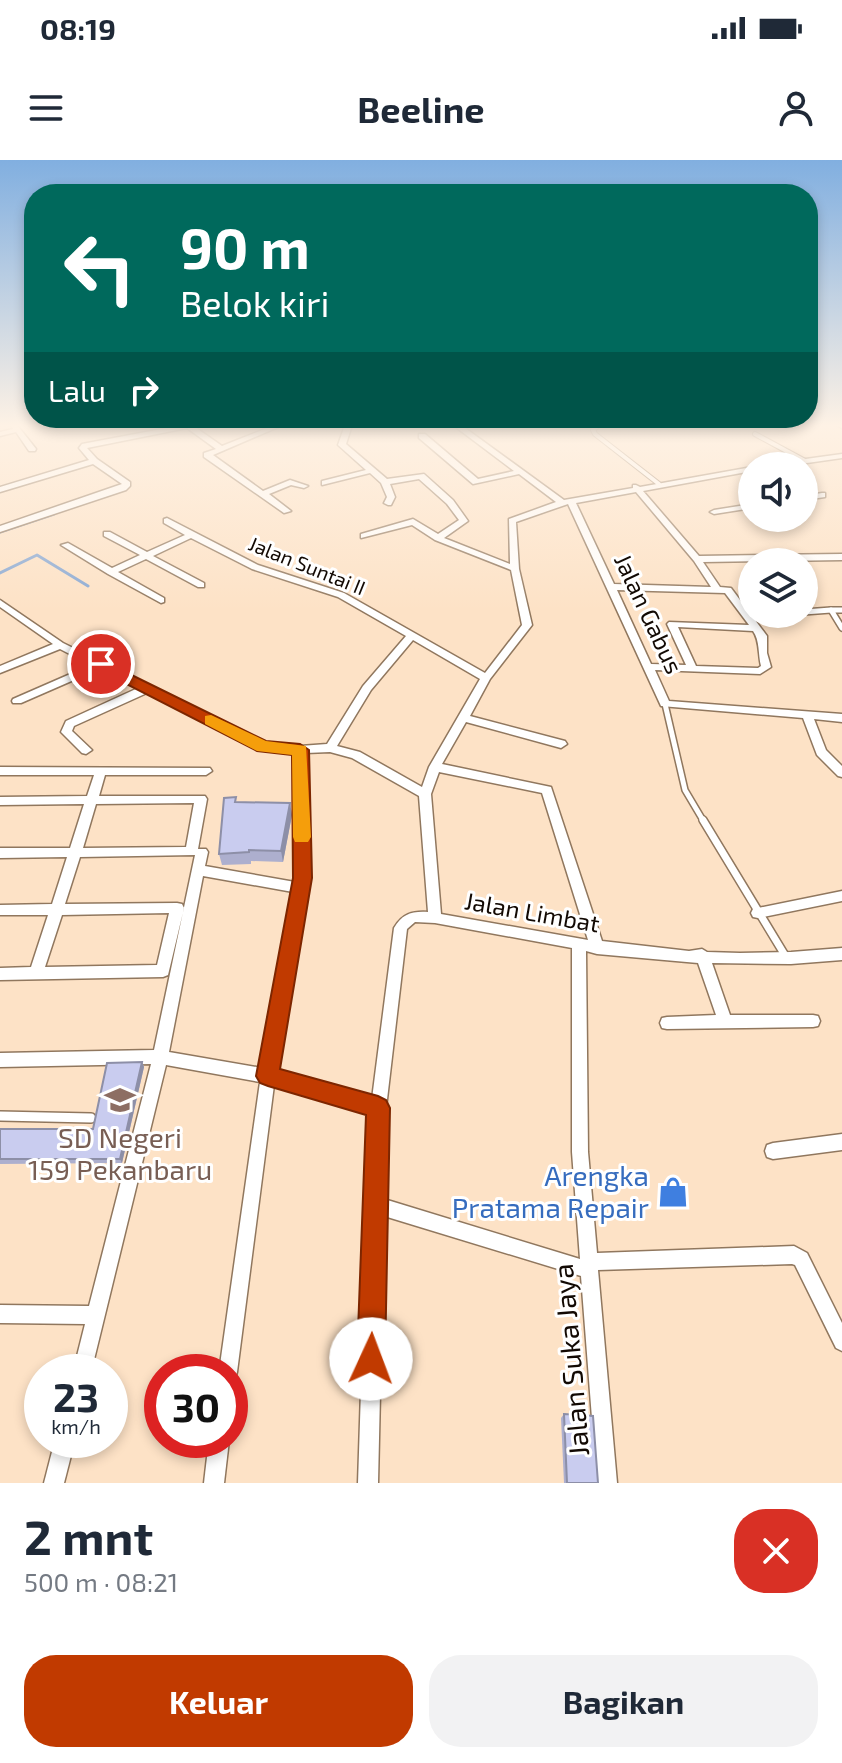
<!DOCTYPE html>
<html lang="id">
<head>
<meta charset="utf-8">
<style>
	:root { --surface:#fff; --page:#f2f2f3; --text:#1f2937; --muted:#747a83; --accent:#c13a00 }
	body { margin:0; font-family:"Exo 2",sans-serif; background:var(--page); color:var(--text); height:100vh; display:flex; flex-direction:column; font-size:30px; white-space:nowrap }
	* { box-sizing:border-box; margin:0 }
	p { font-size:26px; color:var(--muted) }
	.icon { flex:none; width:44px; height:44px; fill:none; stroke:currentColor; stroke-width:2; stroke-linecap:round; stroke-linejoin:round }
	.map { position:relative; height:1323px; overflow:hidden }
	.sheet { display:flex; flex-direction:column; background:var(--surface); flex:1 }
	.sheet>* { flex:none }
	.guide { position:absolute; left:24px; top:24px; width:794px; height:244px; border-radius:32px; box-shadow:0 4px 12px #0003; background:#00695c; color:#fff; overflow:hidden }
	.buttons { position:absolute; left:738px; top:292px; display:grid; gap:16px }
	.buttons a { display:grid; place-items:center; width:80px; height:80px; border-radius:50%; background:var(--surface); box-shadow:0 4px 12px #0003; font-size:40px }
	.speed { position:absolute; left:24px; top:1194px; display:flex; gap:16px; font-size:40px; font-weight:700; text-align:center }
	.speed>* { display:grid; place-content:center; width:104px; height:104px; border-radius:50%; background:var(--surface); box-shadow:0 4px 12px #0003; line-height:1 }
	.speed small { font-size:20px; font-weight:400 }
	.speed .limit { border:12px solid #d22; background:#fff; color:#111 }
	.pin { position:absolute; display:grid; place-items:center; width:68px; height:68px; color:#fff; margin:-34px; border:4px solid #fff; border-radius:50%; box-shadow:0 2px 8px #0007 }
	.me { position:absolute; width:88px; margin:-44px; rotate:2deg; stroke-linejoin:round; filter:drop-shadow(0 0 6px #0008) }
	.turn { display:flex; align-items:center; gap:28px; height:168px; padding:0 24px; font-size:36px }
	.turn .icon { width:104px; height:104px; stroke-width:2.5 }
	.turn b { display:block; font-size:56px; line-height:68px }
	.then { display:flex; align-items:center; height:76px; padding:0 24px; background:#0003; gap:16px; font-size:30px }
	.round { display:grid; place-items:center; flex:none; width:84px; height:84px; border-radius:32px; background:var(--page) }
	.overview { display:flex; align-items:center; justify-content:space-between; height:136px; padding:0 24px }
	h1 { font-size:48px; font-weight:700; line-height:60px }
	.button { display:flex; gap:16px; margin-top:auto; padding:16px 24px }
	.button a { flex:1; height:92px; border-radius:32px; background:var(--accent); color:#fff; font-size:32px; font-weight:700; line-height:92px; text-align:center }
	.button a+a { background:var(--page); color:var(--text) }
	.status { display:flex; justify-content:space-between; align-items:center; height:56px; padding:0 40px; background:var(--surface); direction:ltr }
	.status svg { height:22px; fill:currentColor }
	header { display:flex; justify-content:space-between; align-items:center; height:104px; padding:0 24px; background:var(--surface); font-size:36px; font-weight:700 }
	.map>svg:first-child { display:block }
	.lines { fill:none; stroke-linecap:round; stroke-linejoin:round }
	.stream { stroke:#88a8d3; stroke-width:3 }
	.service-far3-casing { stroke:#90775e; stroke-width:6 }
	.service-far2-casing { stroke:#90775e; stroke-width:8 }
	.service-far1-casing { stroke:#90775e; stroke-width:10 }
	.service-casing { stroke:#90775e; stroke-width:12 }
	.minor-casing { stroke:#90775e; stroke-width:3 }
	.service-far3 { stroke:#fff; stroke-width:4 }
	.service-far2 { stroke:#fff; stroke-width:5 }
	.service-far1 { stroke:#fff; stroke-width:7 }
	.service { stroke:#fff; stroke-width:9 }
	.minor { fill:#fff; fill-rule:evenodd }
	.wall { fill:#adafce }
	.shaded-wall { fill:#8d8fa7 }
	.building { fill:#c9ccef; stroke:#8d8fa7; stroke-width:2 }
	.route { fill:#c13a00; stroke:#7d2600; stroke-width:2 }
	.slow { fill:#f59e0b }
	.labels { text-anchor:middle; stroke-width:6; stroke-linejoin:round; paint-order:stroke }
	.far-street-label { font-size:20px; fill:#120903; stroke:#fff }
	.street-label { font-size:24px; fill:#120903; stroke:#fff }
	.near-education-label { font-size:28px; fill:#785e54; stroke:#fff }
	.near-shop-label { font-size:28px; fill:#366cbe; stroke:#fff; text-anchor:end }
	.near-street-label { font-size:28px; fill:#120903; stroke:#fff }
</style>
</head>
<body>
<div class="status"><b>08:19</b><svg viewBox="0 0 49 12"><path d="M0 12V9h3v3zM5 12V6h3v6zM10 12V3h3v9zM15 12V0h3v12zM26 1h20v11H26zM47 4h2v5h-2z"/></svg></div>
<header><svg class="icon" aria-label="menu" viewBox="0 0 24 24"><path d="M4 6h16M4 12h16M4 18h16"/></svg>Beeline<svg class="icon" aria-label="person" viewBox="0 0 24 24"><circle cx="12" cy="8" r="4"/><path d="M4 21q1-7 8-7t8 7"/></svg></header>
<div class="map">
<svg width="842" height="1323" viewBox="0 0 842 1323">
	<rect width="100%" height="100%" fill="#fde2c6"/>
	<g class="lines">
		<g class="stream">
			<polyline points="0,372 54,354"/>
			<polyline points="0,413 37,395 88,426"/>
		</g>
		<g class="service-far3-casing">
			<g id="service-far3">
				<polyline points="599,265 593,270 595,274 659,324"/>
				<polyline points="755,274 805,301"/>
			</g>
		</g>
		<g class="service-far2-casing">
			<g id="service-far2">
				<polyline points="842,450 831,450 842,468"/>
				<polyline points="804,452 831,450"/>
				<polyline points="665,544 685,630 704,662"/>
			</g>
		</g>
		<g class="service-far1-casing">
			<polyline id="service-far1" points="703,660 786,797"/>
		</g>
		<g class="service-casing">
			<polyline id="service" points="0,956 91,958"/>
		</g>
		<g class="minor-casing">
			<g id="minor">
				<polygon points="11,265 17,265 36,289 35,291 29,291 16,272 0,276 0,272 13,269"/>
				<polygon points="183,265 192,265 222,286 275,265 283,265 213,295 263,331 290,320 308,326 304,328 291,325 269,334 291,351 284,353 204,297 204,293 216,289 187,268 87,288 97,299 130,322 130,326 126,330 0,372 0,366 122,324 93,304 0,332 0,327 89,300 79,288 82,284"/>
				<path d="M345,265H352L346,284L387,319L424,314L453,340L468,361L444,378L510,404L509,359L556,342L519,314L473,324L419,278V274H425L478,319L514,311L453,265H461L564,340L633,328V325H636L640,327L752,307V311L643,331L699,396L842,394V400L703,402L720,427L731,428L767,476V493L771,507L760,514L655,510L669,541L842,554V562L814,559L826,590L842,606V617L838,616L817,595L803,558L661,546L568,344L516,362L519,409L532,465L490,519L470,556L565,581L567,584L561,588L466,562L442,604L551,627L602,781L689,791L702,789L707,792L740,793L791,792L842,788V800L791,804L712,803L730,855H813L818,856L820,861L818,866L813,867L667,869L662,868L660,863L662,858L667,857L716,855L698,803L597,794L586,791L588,992L597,1093L794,1086L807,1093L842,1163V1191L836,1188L795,1105L792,1104L598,1110L617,1323H597L581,1116L384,1056L378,1323H358L370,953L274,925L237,1212L235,1219L230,1221V1212H219L260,922L166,905L91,1212H73L85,1164L0,1163V1145L89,1146L151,904L0,907V893L154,890L195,695L80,697L65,744L177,743L182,744L184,748L168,815L163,817L0,820V808L31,807L48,755H0V745L52,744L67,697L0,698V688H70L84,644L0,645V637L87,636L94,615H0V607L210,608L212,611L206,615H105L99,636H205L207,639L198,689H206L208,692L205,706L295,722L296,718L294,593L259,590L147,533L74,566L72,571L92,590L86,594L82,593L61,572L66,561L138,528L99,509L21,543H13L12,541L13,539L91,505L60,489L0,513V506L53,484L0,447V440L63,483L265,583L300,586L327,584L363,526L406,476L338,437L252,409L191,378L153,396L204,423V427H198L146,399L118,412L164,438V442L161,443L108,414L61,385L68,383L112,408L140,395L104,376V372H110L147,392L185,375L164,363V359L167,358L258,405L344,433L485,513L522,465L511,410L435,380L412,365L361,378V374L413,359L438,374L459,360L447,344L419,319L390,324L395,337L391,345H388L384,343L387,337L381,323L370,313L322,325V321L366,310L338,285ZM636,332L694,401L711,427L614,424L576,343ZM617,430L725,433L749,465L669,462L667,464L686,505L651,504ZM678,467L753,471C760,480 758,495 761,506L758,508L696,506ZM413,480L480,519L429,607L422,627L360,592L337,586L371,530ZM330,592L352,598L419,636L428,752C412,751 402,754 394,768L372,939L276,911L308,718L306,593ZM439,612L542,633L588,780L441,754L431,634ZM194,643L186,687L83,688L96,644ZM203,716L293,732L262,908L169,892ZM169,753L157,805L45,807L62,755ZM415,762L435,763L572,788V992L580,1099L384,1039L386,948L407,769Z"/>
				<polygon points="836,265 842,265 842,268"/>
				<polygon points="842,294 842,298 786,306 765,306 769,304"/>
				<polygon points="822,333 825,333 825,337 804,340 804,336"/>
				<polygon points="752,344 752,348 714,354 710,352 714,350"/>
				<polygon points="842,731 842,741 758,758 753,757 751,753 753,749 758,748"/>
				<polygon points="842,974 842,990 773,999 767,997 765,991 767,985 773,983"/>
				<polygon points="55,1280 75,1280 64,1323 44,1323"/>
				<polygon points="209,1280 229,1280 224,1323 204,1323"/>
			</g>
		</g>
		<use href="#service-far3" class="service-far3"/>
		<use href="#service-far2" class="service-far2"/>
		<use href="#service-far1" class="service-far1"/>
		<use href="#service" class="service"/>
		<use href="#minor" class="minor"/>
	</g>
	<g class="wall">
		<polygon points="238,642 290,643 292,655 283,702 251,701 251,704 222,705 219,694"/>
		<polygon points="142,902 144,907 122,1003 0,1004 0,969 93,969"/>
		<polygon points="564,1254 598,1323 564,1323 561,1258"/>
	</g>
	<g class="shaded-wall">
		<polygon points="290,643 292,655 283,702 281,691"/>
		<polygon points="142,902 144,907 122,1003 120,999"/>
	</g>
	<g class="building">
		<polygon points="236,637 235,642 290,643 281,691 249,690 249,692 219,694 224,638"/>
		<polygon points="142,902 120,999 0,999 0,969 93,969 107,903"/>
		<polygon points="564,1254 593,1256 598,1323 567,1323"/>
	</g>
	<linearGradient id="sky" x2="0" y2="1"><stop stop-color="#81afe0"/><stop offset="0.59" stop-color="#fef2e5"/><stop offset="1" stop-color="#fef2e5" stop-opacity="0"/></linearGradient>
	<rect width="842" height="450" fill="url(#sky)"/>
	<polygon class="route" points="101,500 266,581 300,584 309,590 312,718 280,909 378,936 386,940 390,948 385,1199 381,1209 371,1213 361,1209 357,1199 366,955 268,926 260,923 256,916 293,718 292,595 257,591 95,508 95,501"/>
	<polygon class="slow" points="211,555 266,581 306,586 311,677 308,682 295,682 293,677 292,595 257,591 205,564 205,556"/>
	<defs>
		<g id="school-bare" transform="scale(2.4)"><path d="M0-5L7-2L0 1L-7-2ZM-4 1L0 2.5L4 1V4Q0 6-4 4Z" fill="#8d6e63" stroke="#fff" stroke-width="2.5" paint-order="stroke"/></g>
		<g id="shop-bare" transform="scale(2.4)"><path d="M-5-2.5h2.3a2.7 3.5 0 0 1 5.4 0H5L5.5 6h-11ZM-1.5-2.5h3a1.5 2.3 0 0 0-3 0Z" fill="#3f7fe0" stroke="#fff" stroke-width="2.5" paint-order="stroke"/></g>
	</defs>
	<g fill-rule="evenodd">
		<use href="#school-bare" x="120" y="940"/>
		<use href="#shop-bare" x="673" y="1032"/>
	</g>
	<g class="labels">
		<g class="far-street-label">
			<text transform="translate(307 406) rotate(22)" y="7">Jalan Suntai II</text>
		</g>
		<g class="street-label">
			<text transform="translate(648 454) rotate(65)" y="8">Jalan Gabus</text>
			<text transform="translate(532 753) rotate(10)" y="8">Jalan Limbat</text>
		</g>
		<g class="near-education-label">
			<text x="120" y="988">SD Negeri<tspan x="120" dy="32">159 Pekanbaru</tspan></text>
		</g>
		<g class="near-shop-label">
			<text x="649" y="1026">Arengka<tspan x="649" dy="32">Pratama Repair</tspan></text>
		</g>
		<g class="near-street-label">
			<text transform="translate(571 1200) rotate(-95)" y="10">Jalan Suka Jaya</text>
		</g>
	</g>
</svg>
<div class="buttons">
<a><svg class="icon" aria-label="sound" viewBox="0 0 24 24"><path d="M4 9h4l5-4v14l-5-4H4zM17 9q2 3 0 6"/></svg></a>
<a><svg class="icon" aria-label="layers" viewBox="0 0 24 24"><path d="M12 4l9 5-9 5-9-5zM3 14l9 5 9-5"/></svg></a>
</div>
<div class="speed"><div>23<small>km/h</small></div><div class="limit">30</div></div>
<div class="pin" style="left:101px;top:504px;background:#d93025"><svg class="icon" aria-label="arrive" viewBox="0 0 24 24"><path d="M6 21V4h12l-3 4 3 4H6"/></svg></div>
<svg class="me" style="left:371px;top:1199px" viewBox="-20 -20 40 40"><circle r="19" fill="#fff"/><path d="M0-13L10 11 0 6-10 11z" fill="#c13a00"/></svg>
<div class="guide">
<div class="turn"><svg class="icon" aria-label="left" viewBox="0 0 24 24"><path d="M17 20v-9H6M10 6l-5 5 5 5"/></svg><div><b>90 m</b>Belok kiri</div></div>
<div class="then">Lalu<svg class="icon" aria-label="right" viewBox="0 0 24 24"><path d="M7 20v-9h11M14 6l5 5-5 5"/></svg></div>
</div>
</div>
<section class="sheet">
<div class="overview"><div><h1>2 mnt</h1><p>500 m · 08:21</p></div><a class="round" style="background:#d93025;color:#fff"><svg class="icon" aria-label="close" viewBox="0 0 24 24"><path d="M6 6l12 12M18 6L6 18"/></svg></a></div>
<div class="button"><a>Keluar</a><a>Bagikan</a></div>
</section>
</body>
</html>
